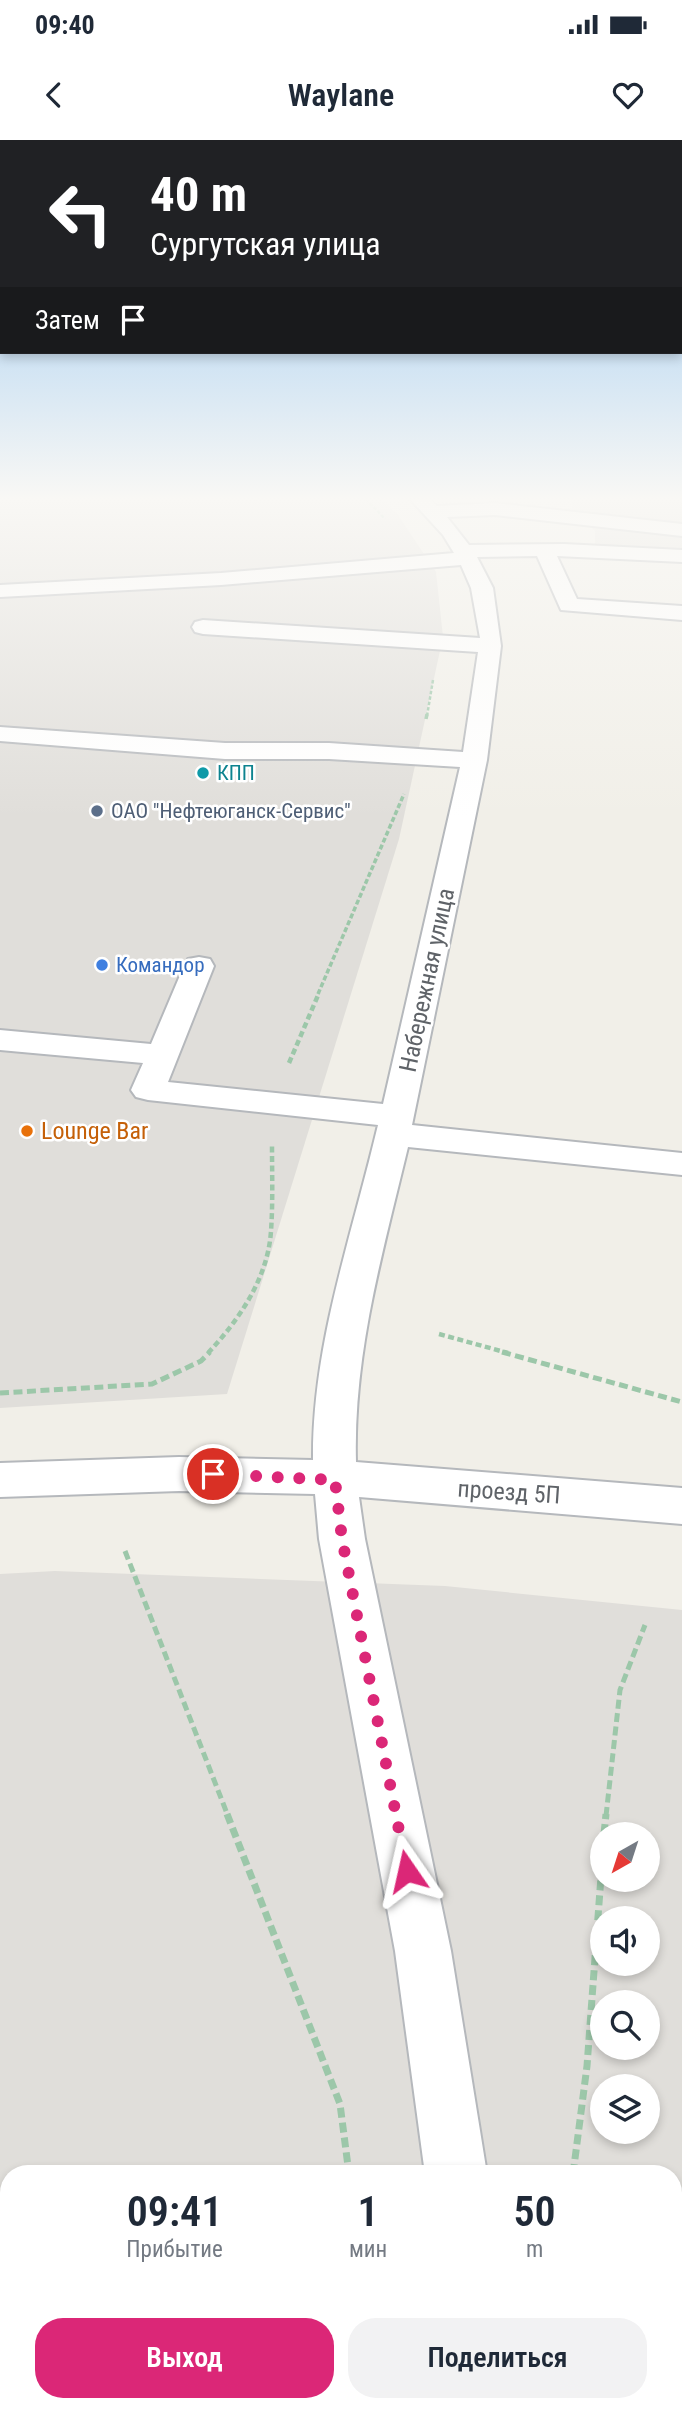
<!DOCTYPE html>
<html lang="ru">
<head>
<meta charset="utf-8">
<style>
	:root { --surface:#fff; --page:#f2f2f3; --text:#1f2937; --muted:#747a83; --accent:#db2777 }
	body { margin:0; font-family:"Roboto Condensed",sans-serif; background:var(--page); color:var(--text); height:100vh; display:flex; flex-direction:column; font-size:26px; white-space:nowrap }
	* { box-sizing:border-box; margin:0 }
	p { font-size:23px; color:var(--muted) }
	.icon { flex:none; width:38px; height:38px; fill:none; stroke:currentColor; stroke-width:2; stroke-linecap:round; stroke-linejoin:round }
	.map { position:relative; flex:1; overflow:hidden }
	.side { position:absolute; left:0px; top:2025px; width:682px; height:247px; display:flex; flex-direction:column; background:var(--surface); border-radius:28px 28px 0 0; box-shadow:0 4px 10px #0003 }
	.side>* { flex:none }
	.guide { position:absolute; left:0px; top:0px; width:682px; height:214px; box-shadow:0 4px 10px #0003; background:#202124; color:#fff; overflow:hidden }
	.needle { width:46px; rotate:219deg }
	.fabs { position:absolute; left:590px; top:1682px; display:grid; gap:14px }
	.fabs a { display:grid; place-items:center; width:70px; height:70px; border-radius:50%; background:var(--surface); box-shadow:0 4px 10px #0003; font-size:35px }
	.pin { position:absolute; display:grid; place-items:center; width:60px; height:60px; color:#fff; margin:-30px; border:4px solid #fff; border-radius:50%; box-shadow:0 2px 7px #0007 }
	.me { position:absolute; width:77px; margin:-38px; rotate:349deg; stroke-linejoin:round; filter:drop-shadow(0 0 5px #0008) }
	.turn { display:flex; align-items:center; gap:24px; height:147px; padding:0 35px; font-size:32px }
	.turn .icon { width:91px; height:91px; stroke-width:2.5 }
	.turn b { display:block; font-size:49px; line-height:60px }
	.then { display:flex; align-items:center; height:66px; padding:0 35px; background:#0003; gap:14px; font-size:26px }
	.eta { display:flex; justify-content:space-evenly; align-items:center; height:119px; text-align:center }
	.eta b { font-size:42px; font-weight:600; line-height:49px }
	.button { display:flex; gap:14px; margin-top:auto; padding:14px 35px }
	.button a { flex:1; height:80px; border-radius:28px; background:var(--accent); color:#fff; font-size:28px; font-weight:600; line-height:80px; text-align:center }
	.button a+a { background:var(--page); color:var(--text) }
	.status { display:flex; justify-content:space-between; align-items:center; height:49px; padding:0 35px; background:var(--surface); direction:ltr }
	.status svg { height:19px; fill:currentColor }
	header { display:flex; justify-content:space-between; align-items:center; height:91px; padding:0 35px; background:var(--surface); font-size:32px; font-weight:600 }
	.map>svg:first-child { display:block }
	.industrial { fill:#e0deda; fill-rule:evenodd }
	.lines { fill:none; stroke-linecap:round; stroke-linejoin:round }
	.minor-casing { stroke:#b5b8bc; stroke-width:4 }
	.path-far4 { stroke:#9cc7a9; stroke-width:2.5; stroke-dasharray:3.5 2; stroke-linecap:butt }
	.path-far3 { stroke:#9cc7a9; stroke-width:3.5; stroke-dasharray:5 2.5; stroke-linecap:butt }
	.path-far2 { stroke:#9cc7a9; stroke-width:4.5; stroke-dasharray:6 3.5; stroke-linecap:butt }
	.path-far1 { stroke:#9cc7a9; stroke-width:5; stroke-dasharray:9 4.5; stroke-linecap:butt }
	.path { stroke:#9cc7a9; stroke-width:7; stroke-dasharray:10 5; stroke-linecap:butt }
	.minor { fill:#fff; fill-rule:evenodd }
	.route { stroke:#db2777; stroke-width:12; stroke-dasharray:0 21.6 }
	.culture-dot { fill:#0f9aa8; stroke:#fff; stroke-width:2.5 }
	.service-dot { fill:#5c6f8a; stroke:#fff; stroke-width:2.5 }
	.shop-dot { fill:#3f7fe0; stroke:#fff; stroke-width:2.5 }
	.food-dot { fill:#e8710a; stroke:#fff; stroke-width:2.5 }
	.labels { text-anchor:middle; stroke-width:5; stroke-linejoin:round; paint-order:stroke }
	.far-culture-label { font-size:21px; fill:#0d838f; stroke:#fff; text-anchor:start }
	.far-service-label { font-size:21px; fill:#4e5e75; stroke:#fff; text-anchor:start }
	.far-shop-label { font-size:21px; fill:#366cbe; stroke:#fff; text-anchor:start }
	.street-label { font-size:24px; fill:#5f6368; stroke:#fff }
	.food-label { font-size:24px; fill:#c56008; stroke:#fff; text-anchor:start }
</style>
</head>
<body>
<div class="status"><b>09:40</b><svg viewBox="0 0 49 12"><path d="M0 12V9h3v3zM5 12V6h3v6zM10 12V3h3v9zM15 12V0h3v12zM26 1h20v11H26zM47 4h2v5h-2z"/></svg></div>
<header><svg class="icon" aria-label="back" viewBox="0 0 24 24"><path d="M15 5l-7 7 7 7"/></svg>Waylane<svg class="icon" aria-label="heart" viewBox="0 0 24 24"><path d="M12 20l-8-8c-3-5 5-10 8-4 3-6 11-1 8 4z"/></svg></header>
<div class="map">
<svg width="682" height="2271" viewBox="0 0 682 2271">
	<rect width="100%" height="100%" fill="#f1efe8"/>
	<g class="industrial">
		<polygon points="0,359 382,359 398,375 436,432 443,497 399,699 227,1254 0,1268"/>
		<polygon points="574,359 682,359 682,409 595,405 595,391 572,368"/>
		<path d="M55,1431L445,1446L682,1470V2271H0V1434ZM602,1694H648V1740H602ZM602,1778H648V1824H602ZM602,1862H648V1908H602ZM602,1946H648V1992H602ZM9,2034H674V2263H9Z"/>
	</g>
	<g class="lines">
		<g class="minor-casing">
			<g id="minor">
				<path d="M410,359H429L437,366L495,363L682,384V396L495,375L447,377L469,405L564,404L682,410V422L557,416L577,459L682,466V480L561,470L537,416L477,417L493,448L501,506L487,620L412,985L682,1013V1035L408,1007C383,1111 353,1214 356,1322L682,1348V1384L359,1357L365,1399L451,1811L487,2034H425L395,1811L319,1399L315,1354L179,1351L0,1357V1323L179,1317L313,1320C312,1204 352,1096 378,985L148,960L136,957L131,950L143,923L0,910V890L151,904L184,826L188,819L199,817L210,819L214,826L168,942L383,964L460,627L329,619H225L0,601V587L225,603H329L463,612L478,512L203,494L195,492L192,487L195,482L203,480L480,498L471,448L461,425L221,445L0,457V445L221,433L454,413L443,395Z"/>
				<polygon points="444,2263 510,2263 512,2271 444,2271"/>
			</g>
		</g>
		<g class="path-far4">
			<polyline points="366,359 385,379"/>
			<polyline points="427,576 433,540"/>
		</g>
		<g class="path-far3">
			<polyline points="426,579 427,574"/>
			<polyline points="318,854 404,654"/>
		</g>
		<g class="path-far2">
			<polyline points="289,923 319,853"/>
			<polyline points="439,1194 508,1213"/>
			<path d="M208,1213C239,1180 268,1138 271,1091C273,1063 272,1034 272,1005"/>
		</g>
		<g class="path-far1">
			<polyline points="502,1212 682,1262"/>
			<polyline points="0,1253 152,1244 201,1221 210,1212"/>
			<polyline points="125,1411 228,1676"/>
			<polyline points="606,1676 620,1550 645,1485"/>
		</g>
		<g class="path">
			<polyline points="227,1674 340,1964 349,2034"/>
			<polyline points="604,1694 606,1674"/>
			<polyline points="573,2034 587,1926 602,1723"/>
			<polyline points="366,2271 369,2263"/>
		</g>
		<use href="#minor" class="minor"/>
	</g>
	<linearGradient id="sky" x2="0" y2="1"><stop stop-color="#8fc3f1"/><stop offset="0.53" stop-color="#f9f8f5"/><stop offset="1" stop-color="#f9f8f5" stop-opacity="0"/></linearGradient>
	<rect width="682" height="677" fill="url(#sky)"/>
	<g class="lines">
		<polyline class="route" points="213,1334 335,1340 342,1399 407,1731"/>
	</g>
	<circle class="culture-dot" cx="203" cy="633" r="7"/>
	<circle class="service-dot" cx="97" cy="671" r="7"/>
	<circle class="shop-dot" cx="102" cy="825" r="7"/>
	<circle class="food-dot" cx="27" cy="991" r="7"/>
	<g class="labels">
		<g class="far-culture-label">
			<text x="217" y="640">КПП</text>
		</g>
		<g class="far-service-label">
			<text x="111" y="678">ОАО "Нефтеюганск-Сервис"</text>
		</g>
		<g class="far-shop-label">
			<text x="116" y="832">Командор</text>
		</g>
		<g class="street-label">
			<text transform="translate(427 840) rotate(-78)" y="8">Набережная улица</text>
			<text transform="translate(509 1352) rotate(4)" y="8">проезд 5П</text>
		</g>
		<g class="food-label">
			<text x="41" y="999">Lounge Bar</text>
		</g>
	</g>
</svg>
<div class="fabs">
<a><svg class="needle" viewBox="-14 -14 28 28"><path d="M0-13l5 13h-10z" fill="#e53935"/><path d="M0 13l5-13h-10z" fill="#747a83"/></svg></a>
<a><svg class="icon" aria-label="sound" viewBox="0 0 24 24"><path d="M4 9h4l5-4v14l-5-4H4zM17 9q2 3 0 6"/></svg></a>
<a><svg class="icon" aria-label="search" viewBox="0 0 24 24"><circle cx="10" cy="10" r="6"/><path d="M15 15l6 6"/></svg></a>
<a><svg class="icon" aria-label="layers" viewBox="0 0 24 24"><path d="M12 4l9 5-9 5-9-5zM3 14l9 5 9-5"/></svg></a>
</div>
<div class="pin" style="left:213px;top:1334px;background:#d93025"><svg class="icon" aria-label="arrive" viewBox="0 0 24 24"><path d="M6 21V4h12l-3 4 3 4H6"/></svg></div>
<svg class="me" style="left:407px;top:1731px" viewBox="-20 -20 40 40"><path d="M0-17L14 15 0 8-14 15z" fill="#db2777" stroke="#fff" stroke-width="4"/></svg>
<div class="guide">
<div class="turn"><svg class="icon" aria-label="left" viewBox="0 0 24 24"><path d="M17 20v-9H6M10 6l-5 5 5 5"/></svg><div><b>40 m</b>Сургутская улица</div></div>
<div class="then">Затем<svg class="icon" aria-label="arrive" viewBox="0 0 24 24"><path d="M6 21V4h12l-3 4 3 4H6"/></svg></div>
</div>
<section class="side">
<div class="eta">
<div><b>09:41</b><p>Прибытие</p></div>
<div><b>1</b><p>мин</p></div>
<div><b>50</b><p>m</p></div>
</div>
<div class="button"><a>Выход</a><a>Поделиться</a></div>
</section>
</div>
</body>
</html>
